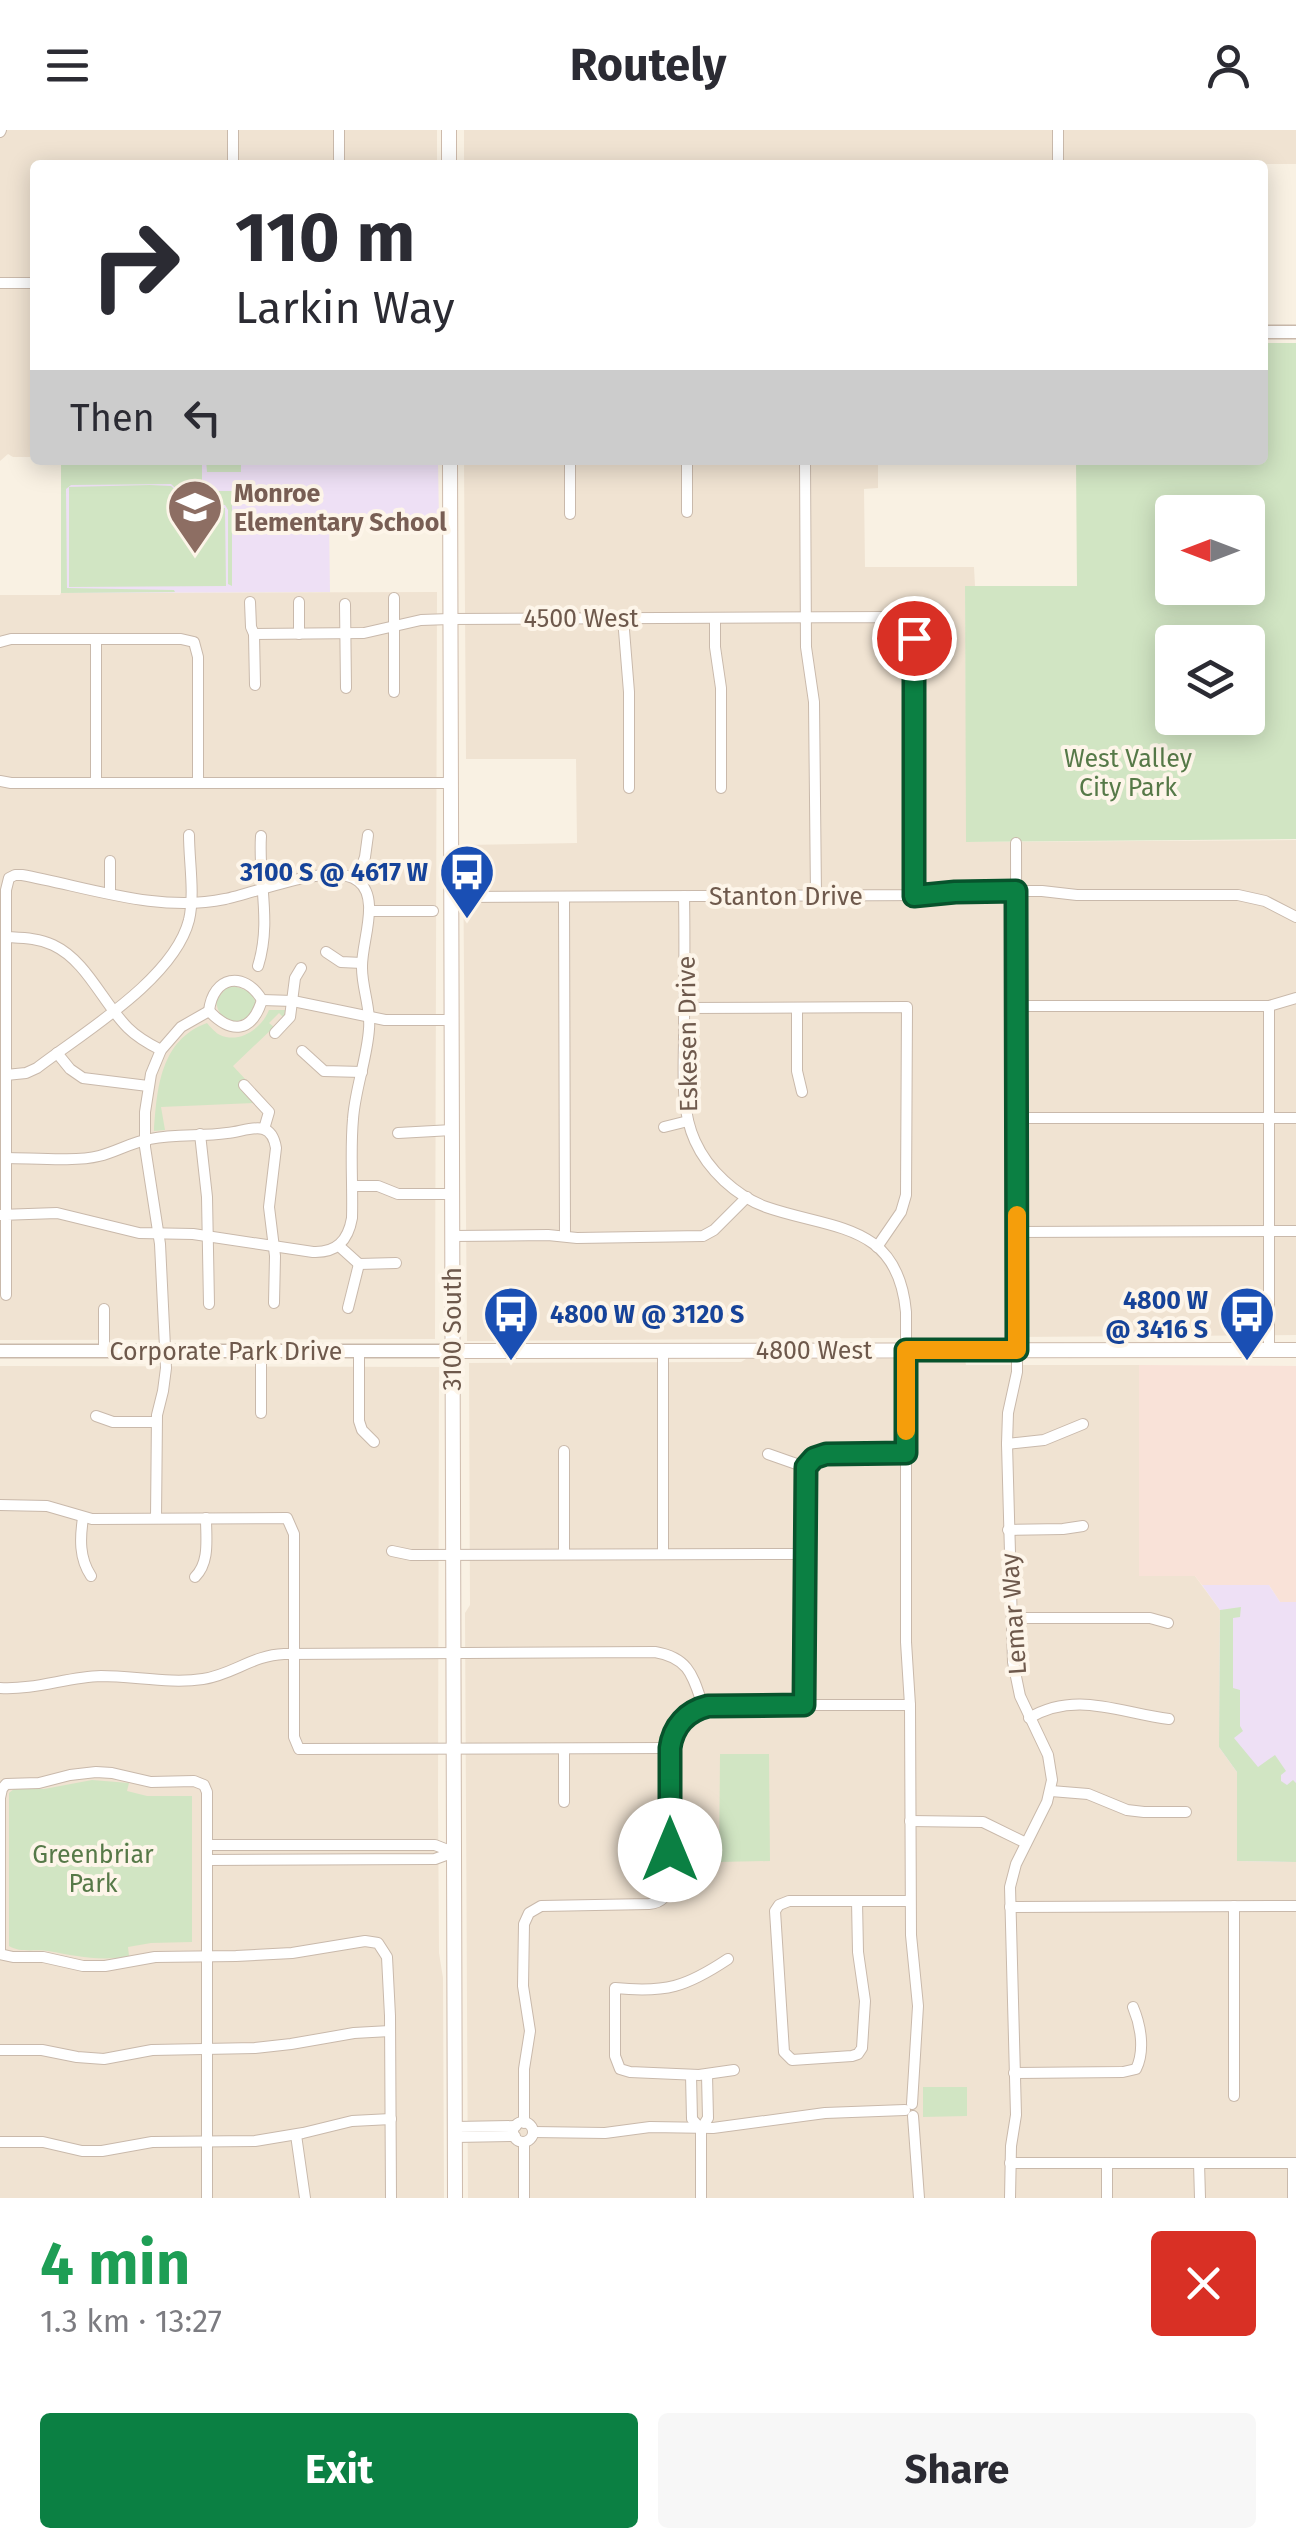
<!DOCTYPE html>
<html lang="en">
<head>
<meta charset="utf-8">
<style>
	:root { --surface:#fff; --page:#f7f7f7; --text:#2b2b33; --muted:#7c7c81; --accent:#0b8043 }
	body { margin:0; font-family:"Fira Sans",sans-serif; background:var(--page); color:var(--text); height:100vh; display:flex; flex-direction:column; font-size:38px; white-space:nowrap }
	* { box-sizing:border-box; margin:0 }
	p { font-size:32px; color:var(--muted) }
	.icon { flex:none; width:55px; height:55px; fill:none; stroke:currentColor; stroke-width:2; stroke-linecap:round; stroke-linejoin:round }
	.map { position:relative; height:2068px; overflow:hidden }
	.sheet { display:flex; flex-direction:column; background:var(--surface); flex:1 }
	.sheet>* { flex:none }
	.guide { position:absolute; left:30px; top:30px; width:1238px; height:305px; border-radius:10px; box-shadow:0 5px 25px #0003; background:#fff; color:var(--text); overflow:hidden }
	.needle { width:65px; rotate:270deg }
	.fabs { position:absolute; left:1155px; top:365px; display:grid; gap:20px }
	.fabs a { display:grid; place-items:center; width:110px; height:110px; border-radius:10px; background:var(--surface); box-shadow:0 5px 25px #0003; font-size:50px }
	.pin { position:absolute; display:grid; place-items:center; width:85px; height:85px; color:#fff; margin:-42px; border:5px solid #fff; border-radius:50%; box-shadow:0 2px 10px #0007 }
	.me { position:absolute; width:110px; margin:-55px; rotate:0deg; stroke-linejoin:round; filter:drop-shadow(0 0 8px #0008) }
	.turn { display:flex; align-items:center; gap:35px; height:210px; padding:0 40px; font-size:45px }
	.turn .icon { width:130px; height:130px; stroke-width:2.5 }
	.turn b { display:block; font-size:70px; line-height:85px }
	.then { display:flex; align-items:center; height:95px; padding:0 40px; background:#0003; gap:20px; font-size:38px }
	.round { display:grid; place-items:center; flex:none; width:105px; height:105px; border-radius:10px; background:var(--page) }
	.head { display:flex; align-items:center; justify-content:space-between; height:170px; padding:0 40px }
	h1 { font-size:60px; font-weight:700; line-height:75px; color:#1e9e55 }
	.primary-button { display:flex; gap:20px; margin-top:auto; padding:20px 40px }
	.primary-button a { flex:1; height:115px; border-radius:10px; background:var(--accent); color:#fff; font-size:40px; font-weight:700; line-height:115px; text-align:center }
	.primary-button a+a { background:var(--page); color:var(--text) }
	header { display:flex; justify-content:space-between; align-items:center; height:130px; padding:0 40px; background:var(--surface); font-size:45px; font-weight:700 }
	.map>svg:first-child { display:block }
	.residential { fill:#f0e3d2 }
	.commercial { fill:#f9e2d8 }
	.education { fill:#eee0f5 }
	.green { fill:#d1e5c3; fill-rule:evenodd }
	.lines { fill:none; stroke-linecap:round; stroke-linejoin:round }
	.minor-casing { stroke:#c9b9ab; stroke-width:12 }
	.tertiary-casing { stroke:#c9b9ab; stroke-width:15 }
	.secondary-casing { stroke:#cebbac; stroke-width:16 }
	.minor { stroke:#fff; stroke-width:10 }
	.tertiary { stroke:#fff; stroke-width:12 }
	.secondary { stroke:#fff; stroke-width:14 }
	.route-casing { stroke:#07532c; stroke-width:25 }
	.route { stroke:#0b8043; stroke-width:18 }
	.slow { stroke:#f59e0b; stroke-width:18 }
	.labels { text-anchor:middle; stroke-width:8; stroke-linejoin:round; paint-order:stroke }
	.education-label { font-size:25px; font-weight:bold; fill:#785e54; stroke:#fdf5e9; text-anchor:start }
	.street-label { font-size:25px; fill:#6e594c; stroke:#fdf5e9 }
	.park-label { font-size:25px; fill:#567948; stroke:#fdf5e9 }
	.transit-label { font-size:25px; font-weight:bold; fill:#164399; stroke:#fdf5e9; text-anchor:end }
</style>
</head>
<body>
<header><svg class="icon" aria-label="menu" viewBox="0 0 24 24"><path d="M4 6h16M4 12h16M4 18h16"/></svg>Routely<svg class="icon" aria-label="person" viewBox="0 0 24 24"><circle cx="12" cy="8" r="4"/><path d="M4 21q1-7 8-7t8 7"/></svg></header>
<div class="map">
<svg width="1296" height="2068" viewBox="0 0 1296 2068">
	<rect width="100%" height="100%" fill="#f9f1e3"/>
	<g class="residential">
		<polygon points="0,0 437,0 437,35 35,35 35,327 13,327 8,324 0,331"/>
		<polygon points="464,0 1296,0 1296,34 464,35"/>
		<polygon points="464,330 878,330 878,358 864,359 865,437 974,437 975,456 965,457 967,712 1296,710 1296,1205 467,1211 463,715 577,713 576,629 466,629"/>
		<polygon points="437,462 435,1209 0,1210 0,465 60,465 61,463"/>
		<polygon points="746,1229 965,1229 966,1235 1139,1235 1139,1445 1195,1446 1220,1480 1219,1617 1237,1642 1238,1731 1296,1732 1296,2068 468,2068 465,1483 470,1475 469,1233 741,1232"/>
		<polygon points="0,1236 439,1237 438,1669 439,1823 443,1848 444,2068 0,2068"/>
	</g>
	<polygon class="commercial" points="1139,1235 1296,1236 1296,1472 1280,1472 1269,1455 1202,1455 1195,1446 1139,1446"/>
	<g class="education">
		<polygon points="61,330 438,330 439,390 329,388 330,462 61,463"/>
		<polygon points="1202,1455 1269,1455 1280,1472 1296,1472 1296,1732 1237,1731 1237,1642 1219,1617 1220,1480"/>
	</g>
	<g class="green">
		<path d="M1263,213H1296V709L966,712L965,456H1077L1076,330H1262ZM1172,382H1248V458H1172ZM1172,512H1248V588H1172Z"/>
		<polygon points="61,330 202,330 202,361 232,361 232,456 228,454 228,380 225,375 193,375 171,354 71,355 66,359 67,458 174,460 175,462 61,463"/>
		<polygon points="206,330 241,330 241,342 207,342"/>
		<polygon points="150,355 171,356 194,377 225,378 226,456 69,457 69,357"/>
		<path d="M234,856L251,862C262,876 249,889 235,892C222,888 218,884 216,871L226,858Z"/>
		<path d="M269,880H285L284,888L279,883L269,893L274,897L233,936L246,950L239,958L254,973L161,977L165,1000L154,1001C157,959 160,910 207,893C209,896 217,904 220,905C240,914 262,898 269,880Z"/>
		<polygon points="1241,1477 1240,1487 1233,1488 1233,1558 1240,1560 1240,1596 1243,1601 1234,1608 1258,1637 1275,1625 1286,1641 1281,1645 1281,1651 1287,1655 1293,1650 1296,1653 1296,1732 1237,1731 1237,1642 1219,1617 1220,1480"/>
		<polygon points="720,1624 769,1624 770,1731 719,1732"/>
		<path d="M92,1650L129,1653L127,1661L147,1666H192V1812L151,1813L128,1817L129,1826C100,1832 77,1826 48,1821C34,1819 20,1823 9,1816V1663L14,1659H44Z"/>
		<polygon points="923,1957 967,1957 967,1986 923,1987"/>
	</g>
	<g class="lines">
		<g class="minor-casing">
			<g id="minor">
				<polyline points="233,0 233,35"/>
				<polyline points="339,0 339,35"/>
				<polyline points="1058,0 1058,35"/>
				<polyline points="0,2 1,0"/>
				<polyline points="0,153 35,153"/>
				<polyline points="570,330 570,384"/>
				<polyline points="687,330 687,382"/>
				<polyline points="805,330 806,517 814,572 816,766"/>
				<polyline points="394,468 394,562"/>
				<polyline points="250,472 251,497 254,504 255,555"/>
				<polyline points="299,472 299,504"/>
				<polyline points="345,474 346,558"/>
				<polyline points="623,488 629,562 629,658"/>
				<polyline points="715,488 715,517 721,558 721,658"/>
				<polyline points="254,504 364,503 421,490 450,489 890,487 910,490 914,508 915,765"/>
				<polyline points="96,509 96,653"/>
				<polyline points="0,512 11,509 181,509 194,512 198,527 198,653"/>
				<polyline points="0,651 11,653 451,653"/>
				<polyline points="357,750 365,727 368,705"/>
				<polyline points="110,763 110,731"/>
				<path d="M684,766C685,812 684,858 684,905C684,939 680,978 695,1011C708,1040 736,1066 766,1077C832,1100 898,1092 906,1182V1512L910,1575L911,1805L918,1876L912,1974"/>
				<polyline points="451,767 931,765 955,762 1007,761 1042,761 1077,765 1238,765 1265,771 1296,787"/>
				<polyline points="564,767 565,1106"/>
				<polyline points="369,781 433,781"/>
				<path d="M6,807C22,808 38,808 53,815C87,831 102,872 128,898C138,908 149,914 161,920"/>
				<polyline points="326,822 341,832 362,833"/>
				<path d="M258,836C272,791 258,752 261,706"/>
				<polyline points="262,870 293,871 385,890 451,890"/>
				<polyline points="1016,876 1269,876 1296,868"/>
				<polyline points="684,878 907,877 906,1065 901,1082 877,1117"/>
				<polyline points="797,878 797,941 802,962"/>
				<path d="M209,881C213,846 244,840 262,870"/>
				<path d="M209,881C231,904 252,903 262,870"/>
				<polyline points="275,903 290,887 295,848 301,838"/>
				<polyline points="302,921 324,941 362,942"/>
				<polyline points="57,923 70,939 83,948 148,956"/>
				<path d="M6,945L26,943L37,938C84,902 174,849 189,790C195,763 189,732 189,705"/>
				<polyline points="244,955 269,982 264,999"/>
				<polyline points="1016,988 1296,988"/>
				<polyline points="664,997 688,991"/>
				<polyline points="398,1003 452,1000"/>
				<polyline points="200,1004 207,1067 209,1174"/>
				<path d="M6,1028C31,1028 76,1032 99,1026C116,1022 132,1012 150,1009C176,1003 201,1007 227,1003C248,1001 271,987 276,1018L269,1077L275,1126L274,1173"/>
				<polyline points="354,1056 378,1056 398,1064 452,1064"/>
				<path d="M0,1085L57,1083L139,1103L193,1104L313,1122C336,1123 348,1111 352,1088C353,1055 350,1022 353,989C355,959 367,929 369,899C371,879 362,858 362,838C361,813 381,768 358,751C332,731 256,763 225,769C158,783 88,757 22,745H15L9,748L6,760V935C6,985 6,1035 6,1085V1165"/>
				<polyline points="1017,1102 1296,1101"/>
				<polyline points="452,1106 548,1105 577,1108 703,1106 714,1100 747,1067"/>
				<polyline points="339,1116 359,1134 396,1133"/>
				<polyline points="348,1178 359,1134"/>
				<polyline points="104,1179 104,1221"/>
				<polyline points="663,1220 663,1424"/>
				<polyline points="1269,1220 1269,876"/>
				<polyline points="261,1221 261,1283"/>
				<polyline points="359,1221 359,1291 362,1300 374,1312"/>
				<polyline points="96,1286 113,1292 156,1292"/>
				<polyline points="1007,1314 1044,1310 1083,1294"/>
				<polyline points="564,1321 564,1424"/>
				<polyline points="768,1324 805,1337 814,1327 826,1324 906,1323"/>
				<polyline points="0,1375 47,1376 92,1389 287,1388 294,1404 294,1607 299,1619 670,1618"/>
				<path d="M83,1388C80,1408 79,1428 91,1446"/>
				<polyline points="156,1388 157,1285 163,1261 166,1238 160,1114 145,1017 145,982 151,944 161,920 181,897 209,881"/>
				<polyline points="1008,1400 1063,1399 1083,1396"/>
				<polyline points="392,1421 411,1425 804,1424"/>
				<path d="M195,1447C210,1432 206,1409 206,1388"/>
				<polyline points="1012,1488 1150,1488 1168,1493"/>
				<path d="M0,1558C35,1560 67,1547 101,1546C134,1546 170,1554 203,1549C232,1545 253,1525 284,1524L655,1522C690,1528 693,1547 703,1576"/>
				<polyline points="804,1575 805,1337"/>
				<path d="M1029,1588C1076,1560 1120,1583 1169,1589"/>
				<polyline points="564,1619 564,1672"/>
				<polyline points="1051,1661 1088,1664 1127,1680 1144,1682 1186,1682"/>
				<polyline points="910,1691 983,1692 1026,1713"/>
				<polyline points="207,1715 435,1715 453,1722"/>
				<polyline points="207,1730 435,1729 454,1722"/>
				<polyline points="857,1771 858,1822 865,1871 862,1918 858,1924 852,1926 792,1930 784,1922 775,1781 779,1775 789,1771 910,1771"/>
				<polyline points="1234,1776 1234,1966"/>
				<polyline points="1010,1777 1296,1776"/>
				<polyline points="0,1822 0,1668 2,1659 6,1654 39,1653 70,1645 96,1642 112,1643 151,1652 194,1651 204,1655 207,1662 207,2068"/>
				<polyline points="0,1824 13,1827 43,1827 83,1836 105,1836 155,1827 236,1826 292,1823 365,1811 378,1813 387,1827 390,1886 391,2068"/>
				<path d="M728,1829C686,1857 666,1863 615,1858V1926L620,1939L630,1942L699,1945L734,1940"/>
				<polyline points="0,1920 42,1920 77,1927 104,1929 152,1920 255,1918 291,1914 354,1903 390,1901"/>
				<path d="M1014,1943L1123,1942L1136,1939C1145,1921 1141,1896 1133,1877"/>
				<polyline points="691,1945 692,1989 701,1999"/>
				<polyline points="913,1986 919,2068"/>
				<circle cx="523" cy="2002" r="10"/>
				<path d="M524,1993V1939L530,1901L523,1856L524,1794L529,1783L541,1776L649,1774C662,1773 669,1765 670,1752V1618C673,1594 691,1578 715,1575H910"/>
				<polyline points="455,1997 516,1996"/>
				<polyline points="533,2002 605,2003 650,1997 713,1998 825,1983 905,1980"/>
				<polyline points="296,2005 305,2068"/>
				<polyline points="455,2007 515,2006"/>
				<polyline points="0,2012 43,2012 82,2021 102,2021 152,2012 255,2011 303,2003 352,1991 391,1989"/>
				<polyline points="1010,2033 1296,2033"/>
				<polyline points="1107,2033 1107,2068"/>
				<polyline points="1199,2033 1200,2068"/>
				<polyline points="1293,2033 1293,2068"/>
				<polyline points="524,2068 524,2012"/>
				<polyline points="701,2068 701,1999 708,1988 707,1945"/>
				<polyline points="1010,2068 1011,2016 1016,1985 1010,1757 1016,1734 1047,1672 1052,1650 1048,1625 1020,1566 1013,1532 1007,1314 1008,1283 1017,1242 1016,713"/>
			</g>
		</g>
		<g class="tertiary-casing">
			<g id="tertiary">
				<polyline points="1262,202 1296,202"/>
				<polyline points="0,1221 453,1221"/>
			</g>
		</g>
		<g class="secondary-casing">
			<g id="secondary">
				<polyline points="449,0 449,35"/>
				<polyline points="450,330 455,2068"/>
				<polyline points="453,1221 1296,1220"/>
			</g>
		</g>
		<use href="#minor" class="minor"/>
		<use href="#tertiary" class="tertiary"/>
		<use href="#secondary" class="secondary"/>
	</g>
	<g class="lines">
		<g class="route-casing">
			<path id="route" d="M670,1720V1618C673,1596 687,1581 708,1576L804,1575L806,1337L814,1328L826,1324L906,1323V1220H1017L1016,761L955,762L914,766V508"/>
		</g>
		<use href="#route" class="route"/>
		<polyline class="slow" points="906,1301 906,1220 1017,1220 1017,1085"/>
	</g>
	<defs>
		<g id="school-pin" transform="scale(2.875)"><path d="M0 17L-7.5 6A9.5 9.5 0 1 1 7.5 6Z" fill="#8d6e63" stroke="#fdf5e9"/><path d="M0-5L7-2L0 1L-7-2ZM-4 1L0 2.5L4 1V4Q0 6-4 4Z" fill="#fff"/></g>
		<g id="bus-pin" transform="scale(2.875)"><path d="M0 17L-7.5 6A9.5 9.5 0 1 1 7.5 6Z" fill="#1a4fb4" stroke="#fdf5e9"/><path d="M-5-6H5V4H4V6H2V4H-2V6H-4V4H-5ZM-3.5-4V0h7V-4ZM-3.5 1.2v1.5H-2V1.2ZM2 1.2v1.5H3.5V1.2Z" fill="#fff"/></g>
	</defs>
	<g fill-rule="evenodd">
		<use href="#school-pin" x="195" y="377"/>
		<use href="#bus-pin" x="467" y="742"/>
		<use href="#bus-pin" x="511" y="1184"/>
		<use href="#bus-pin" x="1247" y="1184"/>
	</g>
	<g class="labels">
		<g class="education-label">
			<text x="234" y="372">Monroe<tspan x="234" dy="29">Elementary School</tspan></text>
		</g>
		<g class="street-label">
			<text x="581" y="497">4500 West</text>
			<text x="786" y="775">Stanton Drive</text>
			<text transform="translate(687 904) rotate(-91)" y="9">Eskesen Drive</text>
			<text transform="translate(452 1199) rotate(-90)" y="9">3100 South</text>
			<text x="814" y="1229">4800 West</text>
			<text x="226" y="1230">Corporate Park Drive</text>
			<text transform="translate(1013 1484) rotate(-94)" y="9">Lemar Way</text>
		</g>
		<g class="park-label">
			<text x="1128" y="637">West Valley<tspan x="1128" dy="29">City Park</tspan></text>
			<text x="93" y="1733">Greenbriar<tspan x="93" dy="29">Park</tspan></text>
		</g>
		<g class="transit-label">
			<text x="428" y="751">3100 S @ 4617 W</text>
			<text x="1208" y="1179">4800 W<tspan x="1208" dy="29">@ 3416 S</tspan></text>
			<text x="550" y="1193" text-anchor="start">4800 W @ 3120 S</text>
		</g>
	</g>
</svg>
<div class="fabs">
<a><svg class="needle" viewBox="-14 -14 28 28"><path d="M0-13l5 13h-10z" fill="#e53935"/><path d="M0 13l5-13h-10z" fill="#7c7c81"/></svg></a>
<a><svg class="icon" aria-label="layers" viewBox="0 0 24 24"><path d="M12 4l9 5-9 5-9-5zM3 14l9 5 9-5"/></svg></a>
</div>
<div class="pin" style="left:914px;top:508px;background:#d93025"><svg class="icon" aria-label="arrive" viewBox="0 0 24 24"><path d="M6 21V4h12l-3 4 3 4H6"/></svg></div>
<svg class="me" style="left:670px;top:1720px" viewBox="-20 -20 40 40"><circle r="19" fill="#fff"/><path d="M0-13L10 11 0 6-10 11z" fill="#0b8043"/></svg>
<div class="guide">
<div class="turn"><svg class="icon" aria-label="right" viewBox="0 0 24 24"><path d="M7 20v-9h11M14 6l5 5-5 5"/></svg><div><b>110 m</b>Larkin Way</div></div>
<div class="then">Then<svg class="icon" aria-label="left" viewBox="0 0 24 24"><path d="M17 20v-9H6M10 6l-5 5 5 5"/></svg></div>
</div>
</div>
<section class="sheet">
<div class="head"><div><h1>4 min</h1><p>1.3 km · 13:27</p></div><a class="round" style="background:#d93025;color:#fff"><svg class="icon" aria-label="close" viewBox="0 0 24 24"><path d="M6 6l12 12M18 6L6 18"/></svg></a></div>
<div class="primary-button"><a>Exit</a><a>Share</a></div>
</section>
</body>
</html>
